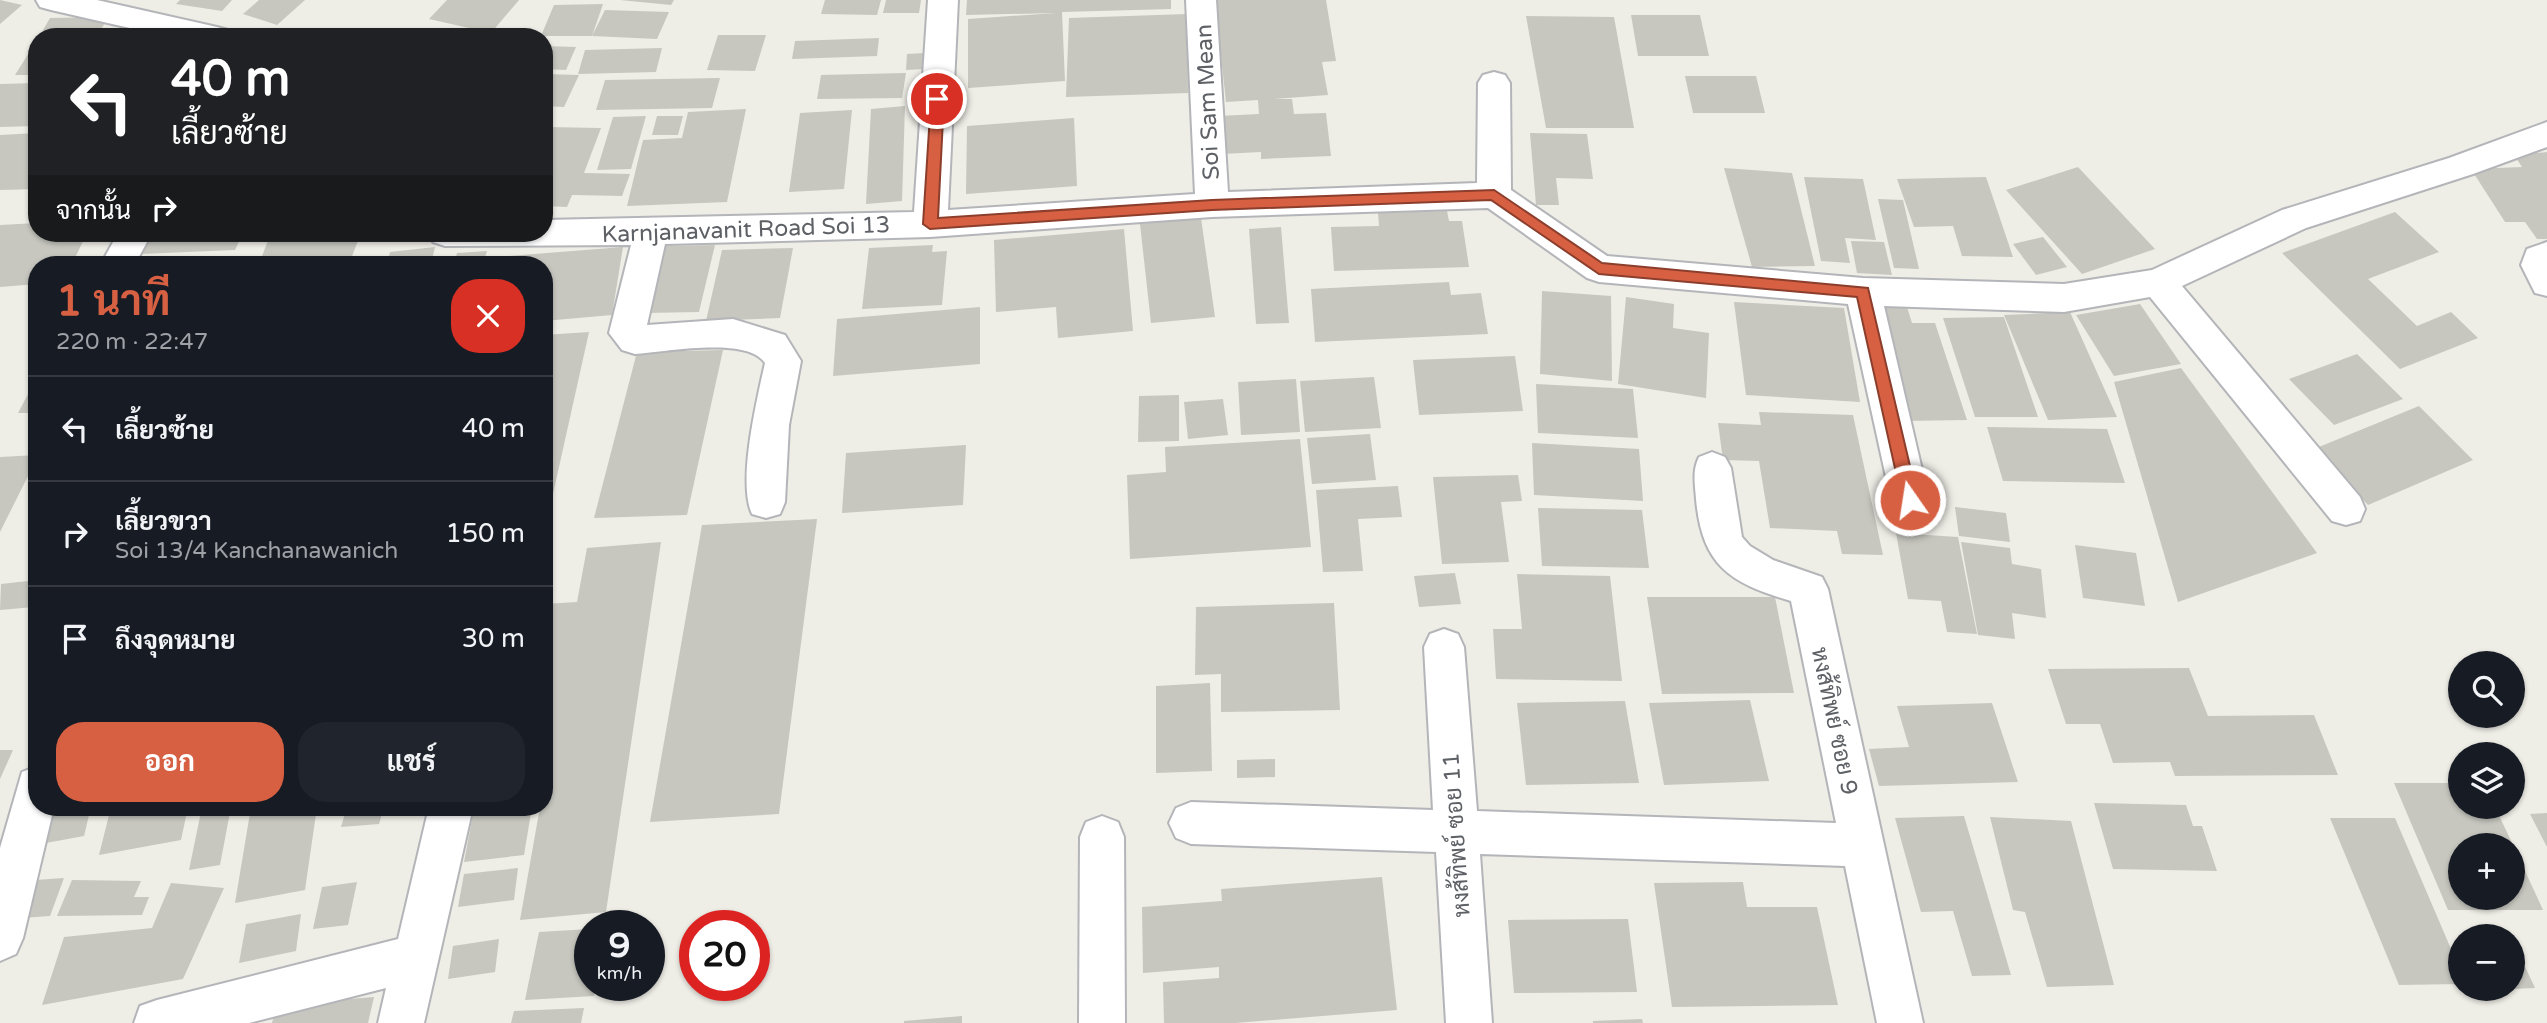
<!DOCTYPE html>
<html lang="th">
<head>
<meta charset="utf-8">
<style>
	:root { --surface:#171b24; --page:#20242c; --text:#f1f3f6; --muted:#9ea1a6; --line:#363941; --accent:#d76043 }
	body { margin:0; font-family:"Varela Round",Sarabun,sans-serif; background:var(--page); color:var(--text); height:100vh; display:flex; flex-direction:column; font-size:26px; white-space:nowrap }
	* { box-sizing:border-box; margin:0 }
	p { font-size:23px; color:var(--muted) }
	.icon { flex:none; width:38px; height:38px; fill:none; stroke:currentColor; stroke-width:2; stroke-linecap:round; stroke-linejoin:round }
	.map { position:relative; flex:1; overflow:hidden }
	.sheet { position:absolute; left:28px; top:256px; width:525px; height:560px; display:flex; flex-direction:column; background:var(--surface); border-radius:28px; box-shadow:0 2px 5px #0004 }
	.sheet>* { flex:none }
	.guide { position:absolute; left:28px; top:28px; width:525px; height:214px; border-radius:28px; box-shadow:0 2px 5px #0004; background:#202124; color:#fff; overflow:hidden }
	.tools { position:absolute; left:2448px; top:651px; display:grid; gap:14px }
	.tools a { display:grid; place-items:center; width:77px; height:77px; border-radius:50%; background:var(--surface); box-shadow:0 2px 5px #0004; font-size:35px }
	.speed { position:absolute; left:574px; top:910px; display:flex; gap:14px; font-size:35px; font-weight:700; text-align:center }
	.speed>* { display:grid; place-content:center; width:91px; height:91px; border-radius:50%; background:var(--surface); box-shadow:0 2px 5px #0004; line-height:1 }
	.speed small { font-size:18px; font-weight:400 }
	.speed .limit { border:10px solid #d22; background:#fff; color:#111 }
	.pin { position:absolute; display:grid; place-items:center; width:60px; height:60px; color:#fff; margin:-30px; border:4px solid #fff; border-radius:50%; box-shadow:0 2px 7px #0007 }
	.me { position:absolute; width:77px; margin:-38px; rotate:347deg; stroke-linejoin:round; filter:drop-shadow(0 0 5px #0008) }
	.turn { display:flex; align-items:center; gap:24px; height:147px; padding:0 28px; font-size:32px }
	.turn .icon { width:91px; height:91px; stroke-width:2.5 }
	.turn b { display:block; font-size:49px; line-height:60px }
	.then { display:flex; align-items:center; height:66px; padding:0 28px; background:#0003; gap:14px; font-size:26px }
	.round { display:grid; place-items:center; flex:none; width:74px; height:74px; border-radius:28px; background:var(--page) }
	.overview { display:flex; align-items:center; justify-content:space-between; height:119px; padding:0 28px }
	h1 { font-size:42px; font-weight:700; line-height:52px; color:var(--accent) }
	.button { display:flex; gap:14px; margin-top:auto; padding:14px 28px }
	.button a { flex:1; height:80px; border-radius:28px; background:var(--accent); color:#fff; font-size:28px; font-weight:700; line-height:80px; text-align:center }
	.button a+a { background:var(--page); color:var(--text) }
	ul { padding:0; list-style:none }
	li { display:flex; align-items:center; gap:21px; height:105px; padding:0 28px; border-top:2px solid var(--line) }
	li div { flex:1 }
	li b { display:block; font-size:26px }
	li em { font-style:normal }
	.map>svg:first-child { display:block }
	.building { fill:#c7c7c0 }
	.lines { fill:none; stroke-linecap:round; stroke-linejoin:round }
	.minor-casing { stroke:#b3b5b9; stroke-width:4 }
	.minor { fill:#fff; fill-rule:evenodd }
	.route { fill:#d76043; stroke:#8c3e2c; stroke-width:2 }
	.labels { text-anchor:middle; stroke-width:5; stroke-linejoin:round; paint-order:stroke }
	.street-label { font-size:23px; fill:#5d6065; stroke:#fff }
</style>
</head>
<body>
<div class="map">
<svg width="2547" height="1023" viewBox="0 0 2547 1023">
	<rect width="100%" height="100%" fill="#eeede6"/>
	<g class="building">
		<polygon points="0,0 22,5 0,24"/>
		<polygon points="180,0 232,0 222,11 176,4"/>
		<polygon points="259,0 305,0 277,25 243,14"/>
		<polygon points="447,0 519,0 491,33 429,19"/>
		<polygon points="620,0 674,0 671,5"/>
		<polygon points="825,0 881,0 877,15 821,14"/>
		<polygon points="886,0 921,0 919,13 883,13"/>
		<polygon points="967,0 1171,0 1171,9 1062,12 1065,81 968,88 968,19 1056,13 966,15"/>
		<polygon points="1215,0 1326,0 1336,61 1322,62 1328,95 1274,99 1292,99 1294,114 1326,113 1331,156 1261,159 1261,152 1222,154 1219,116 1259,114 1258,100 1226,102"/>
		<polygon points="603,4 592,36 541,36 554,5"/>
		<polygon points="605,10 669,12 657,39 592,36"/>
		<polygon points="1187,14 1188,93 1066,97 1069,18"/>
		<polygon points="1631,15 1700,15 1709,56 1638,56"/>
		<polygon points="1526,16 1614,17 1634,128 1546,128"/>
		<polygon points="108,17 97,37 39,37 50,18"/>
		<polygon points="718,35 766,35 755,71 707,70"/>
		<polygon points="879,38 877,56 792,59 795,41"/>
		<polygon points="37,40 37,75 15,75"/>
		<polygon points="544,46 576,47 566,70 544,69"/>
		<polygon points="662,48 656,72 578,74 585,50"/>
		<polygon points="925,53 924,69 906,70 907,54"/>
		<polygon points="906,73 902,98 817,99 821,75"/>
		<polygon points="544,74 579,75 564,107 544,106"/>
		<polygon points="1685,76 1756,76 1765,113 1693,113"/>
		<polygon points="720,78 712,108 596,110 605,80"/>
		<polygon points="37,83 37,126 0,127 0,84"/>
		<polygon points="905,106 902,201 866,204 871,109"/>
		<polygon points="746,109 727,202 627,206 643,140 682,138 688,112"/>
		<polygon points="852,110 844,189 789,192 800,113"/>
		<polygon points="646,116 631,169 597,170 613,117"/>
		<polygon points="657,116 683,116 678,135 652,135"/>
		<polygon points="1074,118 1077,186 966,194 967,126"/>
		<polygon points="545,127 601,128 584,173 630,174 622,196 572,195 567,207 544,206"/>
		<polygon points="37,133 37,189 0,190 0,135"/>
		<polygon points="1530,133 1587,134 1593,179 1556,178 1559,205 1536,205"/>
		<polygon points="2547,152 2547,239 2537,239 2525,222 2505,222 2471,169 2522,167 2514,155"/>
		<polygon points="2078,167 2155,249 2082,274 2006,190"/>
		<polygon points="1724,168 1792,173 1815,266 1752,267"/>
		<polygon points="1804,177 1863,179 1876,240 1845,238 1850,263 1821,261"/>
		<polygon points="1986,177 2013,257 1962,256 1953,226 1914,227 1897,179"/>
		<polygon points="1878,199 1903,200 1919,269 1894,268"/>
		<polygon points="1447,211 1449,221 1462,221 1469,267 1334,271 1331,227 1379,226 1378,213"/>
		<polygon points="2395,212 2439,252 2368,279 2417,326 2451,312 2478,338 2400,369 2282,253"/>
		<polygon points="1201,218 1215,317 1151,323 1140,224"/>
		<polygon points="37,223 37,233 87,233 72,264 37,264 37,284 0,287 0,225"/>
		<polygon points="1281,227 1289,323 1256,324 1249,229"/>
		<polygon points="1124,229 1133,331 1058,338 1056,307 996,312 994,240"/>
		<polygon points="150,233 243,233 235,250 141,254"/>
		<polygon points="361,233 349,264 259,264 269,238"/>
		<polygon points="2043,237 2067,267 2036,275 2013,244"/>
		<polygon points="1851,241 1884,242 1892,275 1857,273"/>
		<polygon points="715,245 699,312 645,313 661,246"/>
		<polygon points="933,245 932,252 947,251 942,305 862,309 869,248"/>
		<polygon points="435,247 431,264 387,264 390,252"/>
		<polygon points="623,247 612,315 544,321 544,264 508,264 509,256"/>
		<polygon points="793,248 780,318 706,321 722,250"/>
		<polygon points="487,251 483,264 454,264 457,253"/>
		<polygon points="1449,282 1451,295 1481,293 1488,334 1315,342 1311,289"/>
		<polygon points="1542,291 1611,296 1612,381 1540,374"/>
		<polygon points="1626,297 1674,304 1673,328 1709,333 1706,398 1618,384"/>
		<polygon points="1734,302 1844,308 1860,402 1746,395"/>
		<polygon points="2140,304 2181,364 2114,376 2076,315"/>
		<polygon points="980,307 980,364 833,376 837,319"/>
		<polygon points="1907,307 1912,323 1935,323 1967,420 1904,421 1870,308"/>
		<polygon points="2070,312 2117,417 2048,420 2004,315"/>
		<polygon points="2004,317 2038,417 1975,417 1943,318"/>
		<polygon points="589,332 545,530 544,530 544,335"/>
		<polygon points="723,350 687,515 594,518 637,352"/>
		<polygon points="2357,354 2403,399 2334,425 2289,379"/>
		<polygon points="1515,356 1523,411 1419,415 1413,360"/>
		<polygon points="2181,368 2317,553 2178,602 2114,382"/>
		<polygon points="37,377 37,413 18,413"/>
		<polygon points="1374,377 1381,428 1305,432 1300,381"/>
		<polygon points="1296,379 1300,432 1241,435 1238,382"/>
		<polygon points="1536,384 1633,389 1638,438 1538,433"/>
		<polygon points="1179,395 1179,441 1138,442 1139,396"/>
		<polygon points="1223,399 1228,435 1188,439 1184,402"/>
		<polygon points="2419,406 2473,460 2368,505 2314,449"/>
		<polygon points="1759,412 1853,415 1883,555 1842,554 1837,531 1770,528 1759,461 1723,460 1718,423 1761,425"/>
		<polygon points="1987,427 2107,429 2125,483 2003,481"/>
		<polygon points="1370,434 1376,480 1312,484 1307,438"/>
		<polygon points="1300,439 1311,547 1130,559 1127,475 1166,472 1165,447"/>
		<polygon points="1532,443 1639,449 1643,501 1534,495"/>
		<polygon points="966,445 963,505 842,513 846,453"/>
		<polygon points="37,455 37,458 0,532 0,457"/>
		<polygon points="1518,475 1522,501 1501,502 1509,562 1442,564 1433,477"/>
		<polygon points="1398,486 1402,517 1358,519 1363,571 1323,572 1316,490"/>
		<polygon points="1955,507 2006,513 2010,542 1959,536"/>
		<polygon points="1538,508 1642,510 1649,568 1542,566"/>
		<polygon points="817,519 779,814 650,822 702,525"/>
		<polygon points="1896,533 1958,537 1977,634 1947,632 1941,601 1908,599"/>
		<polygon points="661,542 606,912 520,920 540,807 544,807 544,604 577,602 587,548"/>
		<polygon points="1961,542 2010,548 2012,564 2041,569 2046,618 2012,613 2015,639 1978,635"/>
		<polygon points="2075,545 2136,553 2145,606 2083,598"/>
		<polygon points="1455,573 1461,604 1419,607 1414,576"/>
		<polygon points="1517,574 1610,576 1622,681 1496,679 1493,629 1522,629"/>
		<polygon points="37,580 34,607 0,610 1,584"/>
		<polygon points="1647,597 1775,597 1794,693 1662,694"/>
		<polygon points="1334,603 1340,710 1221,712 1221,674 1195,675 1196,607"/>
		<polygon points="2189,668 2208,716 2314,715 2338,775 2175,776 2170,762 2113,763 2100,724 2066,724 2048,669"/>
		<polygon points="1210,683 1212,771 1156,773 1156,686"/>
		<polygon points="1750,700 1769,781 1664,785 1649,703"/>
		<polygon points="1625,701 1639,783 1526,785 1517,703"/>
		<polygon points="1992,703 2018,782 1879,786 1869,749 1909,747 1897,706"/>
		<polygon points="0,750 13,750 0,779"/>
		<polygon points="1275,759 1275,777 1237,778 1237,760"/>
		<polygon points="2394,783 2460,783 2460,807 2495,807 2513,845 2460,845 2460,898 2513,898 2513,845 2543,910 2448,910"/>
		<polygon points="2094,803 2186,805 2193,826 2202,826 2217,871 2113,869"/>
		<polygon points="55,807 91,807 84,836 46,843"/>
		<polygon points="111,807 188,807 181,840 99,855"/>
		<polygon points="202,807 231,807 220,865 189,870"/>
		<polygon points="251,807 317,807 305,890 235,903"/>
		<polygon points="347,807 384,807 379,824 341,827"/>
		<polygon points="496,807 532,807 524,855 464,862 474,809"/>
		<polygon points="2547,813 2547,847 2530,814"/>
		<polygon points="1964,816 2011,975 1972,976 1953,911 1921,912 1895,818"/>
		<polygon points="1990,817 2071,821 2114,985 2047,987 2025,912 2013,910"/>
		<polygon points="2330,818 2395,818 2460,970 2460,984 2399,985"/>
		<polygon points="518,868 514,900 458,907 464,874"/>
		<polygon points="1382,877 1397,1010 1235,1023 1164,1023 1163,982 1219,978 1219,967 1143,973 1142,907 1222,901 1221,889"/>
		<polygon points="64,878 50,916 22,918 35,880"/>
		<polygon points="72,880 141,881 134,897 149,897 142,915 57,916"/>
		<polygon points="357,882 348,925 313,929 322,887"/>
		<polygon points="1743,882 1747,907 1817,907 1838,1005 1672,1007 1654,883"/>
		<polygon points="171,883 224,888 183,979 42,1005 64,937 152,928"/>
		<polygon points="301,914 296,951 239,963 246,924"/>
		<polygon points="1628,919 1637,992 1514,993 1508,920"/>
		<polygon points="590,929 590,985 596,985 594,996 525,1000 539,932"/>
		<polygon points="499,939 495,972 448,979 453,946"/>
		<polygon points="2513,941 2535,988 2513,989"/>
		<polygon points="374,997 368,1023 272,1023 277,1005"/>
		<polygon points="584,1008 581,1023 511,1023 514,1011"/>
		<polygon points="962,1016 962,1023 904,1023 904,1021"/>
		<polygon points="1642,1019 1643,1023 1593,1023 1593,1021"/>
	</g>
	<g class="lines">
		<g class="minor-casing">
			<g id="minor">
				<polygon points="36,0 97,0 217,27 228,30 232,37 169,37 51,10 40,7"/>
				<path d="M928,0H958L948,210L1195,194L1186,0H1216L1228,192L1477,183L1478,83L1483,75L1494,72L1505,75L1510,83L1511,190L1607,256L1863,278L2064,284L2152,270L2282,210L2449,158L2547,122V147L2473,174L2306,228L2182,286L2360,497L2365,509L2360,521L2346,525L2332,521L2150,297L2064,312L1884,306L1929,500L1924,512L1910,516L1896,512L1891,500L1848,304L1599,282L1587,278L1488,208L1212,217L930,237L665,244L647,325L733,319L785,335L801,361L789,425L785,502L780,514L766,518L752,514C737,482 757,399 765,363C747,336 665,352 635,354L622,350L609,333L631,245L445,246L433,242L428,233H544V220L914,212Z"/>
				<polygon points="118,233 152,233 135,264 101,264"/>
				<polygon points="2547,242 2547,296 2535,293 2521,265 2527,249"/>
				<path d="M1712,452L1725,457L1731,468L1742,537L1750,546L1773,560L1822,577L1828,589L1923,1023H1877L1845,866L1480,854L1492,1023H1446L1436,852L1191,844L1176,838L1169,823L1176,808L1191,802L1433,810L1424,647L1430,634L1444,629L1458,634L1464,647L1477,811L1836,823L1791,601C1730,583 1702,566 1696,499C1695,484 1692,471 1699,457Z"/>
				<polygon points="37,766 37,807 54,807 23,938 16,954 0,961 0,848 22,772"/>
				<polygon points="429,807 473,807 424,1023 378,1023 386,988 249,1023 134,1023 140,1006 157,1000 398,939"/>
				<polygon points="1102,816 1118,822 1124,837 1125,1023 1079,1023 1080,837 1086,822"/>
			</g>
		</g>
		<use href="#minor" class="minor"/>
	</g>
	<polygon class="route" points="937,95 944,99 938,218 1212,200 1494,190 1602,263 1868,288 1918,500 1916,505 1904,505 1902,500 1857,297 1599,274 1491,200 1212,210 930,229 923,224 931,99"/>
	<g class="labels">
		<g class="street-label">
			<text transform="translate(1207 102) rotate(-93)" y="8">Soi Sam Mean</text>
			<text transform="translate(746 229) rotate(-2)" y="8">Karnjanavanit Road Soi 13</text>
			<text transform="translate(1835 721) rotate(78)" y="8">หงส้ทิพย์ ซอย 9</text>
			<text transform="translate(1456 835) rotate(-94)" y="8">หงส้ทิพย์ ซอย 11</text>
		</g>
	</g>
</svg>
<div class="tools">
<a><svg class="icon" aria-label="search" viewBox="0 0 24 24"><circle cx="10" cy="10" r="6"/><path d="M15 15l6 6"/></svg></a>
<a><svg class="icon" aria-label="layers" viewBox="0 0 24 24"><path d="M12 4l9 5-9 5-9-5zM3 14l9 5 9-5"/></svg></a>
<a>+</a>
<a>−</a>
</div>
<div class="speed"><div>9<small>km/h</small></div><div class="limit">20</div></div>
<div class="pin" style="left:937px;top:99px;background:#d93025"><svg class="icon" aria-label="arrive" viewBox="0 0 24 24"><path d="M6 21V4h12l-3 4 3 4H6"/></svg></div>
<svg class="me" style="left:1910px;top:500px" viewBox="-20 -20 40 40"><circle r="17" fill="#d76043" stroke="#fff" stroke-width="3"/><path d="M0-11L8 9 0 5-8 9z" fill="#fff"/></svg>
<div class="guide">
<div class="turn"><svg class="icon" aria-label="left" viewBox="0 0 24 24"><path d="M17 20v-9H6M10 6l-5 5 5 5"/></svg><div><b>40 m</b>เลี้ยวซ้าย</div></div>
<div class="then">จากนั้น<svg class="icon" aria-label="right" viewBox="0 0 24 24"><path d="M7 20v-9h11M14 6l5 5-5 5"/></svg></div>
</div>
<section class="sheet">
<div class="overview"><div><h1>1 นาที</h1><p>220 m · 22:47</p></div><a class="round" style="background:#d93025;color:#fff"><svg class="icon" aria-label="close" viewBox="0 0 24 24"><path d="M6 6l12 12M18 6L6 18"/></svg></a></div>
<ul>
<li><svg class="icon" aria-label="left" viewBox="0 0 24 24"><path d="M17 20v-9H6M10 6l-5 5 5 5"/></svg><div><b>เลี้ยวซ้าย</b></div><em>40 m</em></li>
<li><svg class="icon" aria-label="right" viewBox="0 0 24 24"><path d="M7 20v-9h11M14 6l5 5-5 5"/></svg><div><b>เลี้ยวขวา</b><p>Soi 13/4 Kanchanawanich</p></div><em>150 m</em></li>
<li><svg class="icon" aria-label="arrive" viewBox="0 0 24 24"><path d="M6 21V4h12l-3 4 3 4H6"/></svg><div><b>ถึงจุดหมาย</b></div><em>30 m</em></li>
</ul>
<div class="button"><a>ออก</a><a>แชร์</a></div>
</section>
</div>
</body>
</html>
